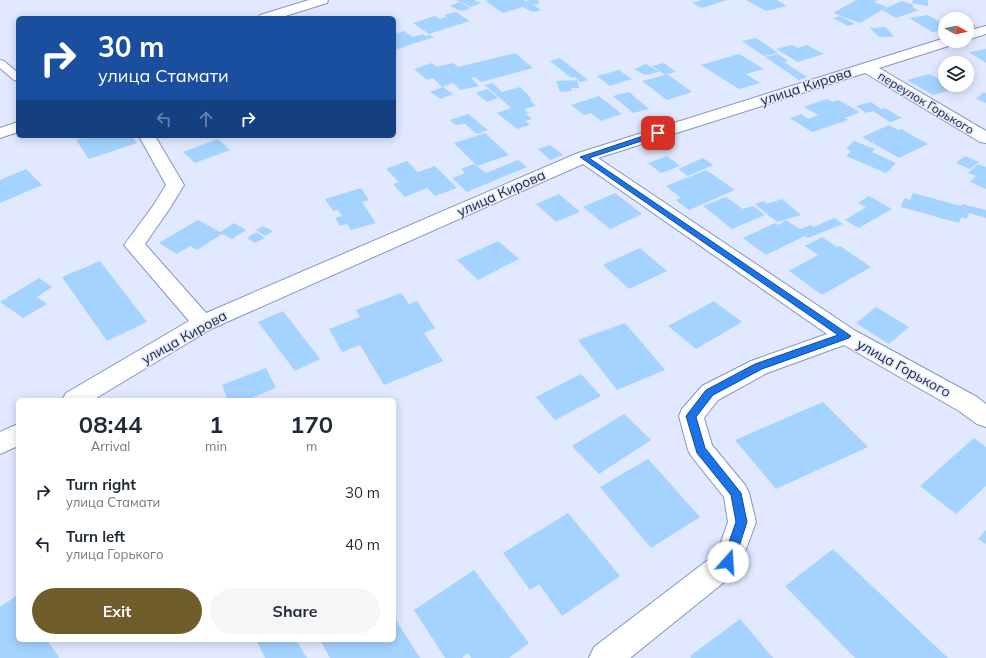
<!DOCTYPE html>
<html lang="en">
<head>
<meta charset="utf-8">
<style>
	:root { --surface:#fff; --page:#f6f6f7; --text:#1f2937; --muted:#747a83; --accent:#715d2c }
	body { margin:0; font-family:Mulish,sans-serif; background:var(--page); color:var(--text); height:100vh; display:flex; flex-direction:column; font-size:15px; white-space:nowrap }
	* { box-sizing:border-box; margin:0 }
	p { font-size:13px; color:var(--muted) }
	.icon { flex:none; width:22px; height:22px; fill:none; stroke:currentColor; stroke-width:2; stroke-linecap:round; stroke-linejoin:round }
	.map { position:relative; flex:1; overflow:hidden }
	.panel { position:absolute; left:16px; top:398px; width:380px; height:244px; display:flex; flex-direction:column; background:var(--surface); border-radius:6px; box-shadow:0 2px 10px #0003 }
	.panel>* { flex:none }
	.guide { position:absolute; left:16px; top:16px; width:380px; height:122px; border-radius:6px; box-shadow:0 2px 10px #0003; background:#1a4fa0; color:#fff; overflow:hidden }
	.needle { width:26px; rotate:98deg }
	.tools { position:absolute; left:938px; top:12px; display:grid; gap:8px }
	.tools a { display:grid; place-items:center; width:36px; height:36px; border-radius:50%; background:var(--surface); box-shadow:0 2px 10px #0003; font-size:20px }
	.pin { position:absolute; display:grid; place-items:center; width:34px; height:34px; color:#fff; margin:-17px; border-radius:8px; box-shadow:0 2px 6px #0006 }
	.me { position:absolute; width:44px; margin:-22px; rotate:19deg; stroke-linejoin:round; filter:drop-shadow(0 0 3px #0008) }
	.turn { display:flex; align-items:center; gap:14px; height:84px; padding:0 16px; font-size:18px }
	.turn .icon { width:52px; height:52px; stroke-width:2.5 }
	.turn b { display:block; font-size:28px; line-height:34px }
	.lanes { display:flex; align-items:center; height:38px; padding:0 16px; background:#0003; justify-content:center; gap:20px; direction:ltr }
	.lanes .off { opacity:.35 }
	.eta { display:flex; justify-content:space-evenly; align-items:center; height:68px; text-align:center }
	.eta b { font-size:24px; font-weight:700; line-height:28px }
	.action { display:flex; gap:8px; margin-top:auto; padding:8px 16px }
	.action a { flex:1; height:46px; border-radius:24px; background:var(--accent); color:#fff; font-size:16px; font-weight:700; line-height:46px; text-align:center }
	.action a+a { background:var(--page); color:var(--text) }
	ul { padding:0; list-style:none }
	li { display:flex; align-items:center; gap:12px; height:52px; padding:0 16px }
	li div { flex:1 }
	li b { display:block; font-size:15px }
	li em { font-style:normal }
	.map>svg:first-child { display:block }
	.building { fill:#a5d3ff }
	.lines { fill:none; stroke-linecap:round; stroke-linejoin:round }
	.lane-casing { stroke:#8195c7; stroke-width:2 }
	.street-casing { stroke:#8195c7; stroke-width:2 }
	.lane { fill:#fff; fill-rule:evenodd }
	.street { fill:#fff; fill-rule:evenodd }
	.route { fill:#1a73e8; stroke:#114b97 }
	.labels { text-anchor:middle; stroke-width:3; stroke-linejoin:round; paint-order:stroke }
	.far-street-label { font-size:12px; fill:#21293d; stroke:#e0e9ff }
	.street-label { font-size:14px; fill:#21293d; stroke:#e0e9ff }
</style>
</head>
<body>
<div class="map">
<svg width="986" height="658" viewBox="0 0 986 658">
	<rect width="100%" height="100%" fill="#e0e9ff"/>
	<g class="building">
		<polygon points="456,0 474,0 481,3 471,7"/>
		<polygon points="489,0 523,0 532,4 526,0 540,0 537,1 540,3 533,5 541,10 533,12 523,7 503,13 485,1"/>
		<polygon points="702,0 727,0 702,8 692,3"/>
		<polygon points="746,0 777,0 787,6 766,11"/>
		<polygon points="856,0 878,0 874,2 887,7 860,23 833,13"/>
		<polygon points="913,0 928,0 928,6 912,3"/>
		<polygon points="902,1 914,5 912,7 919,10 896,18 882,10"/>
		<polygon points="459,2 470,8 464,11 459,10 450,6"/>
		<polygon points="456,12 470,21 429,34 413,23 435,16 440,19 446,17 444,15"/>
		<polygon points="928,15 945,25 945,30 932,32 909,18"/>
		<polygon points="840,16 855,24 848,26 833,18"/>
		<polygon points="967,21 978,27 967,29"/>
		<polygon points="886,27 894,37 879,37 870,28"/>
		<polygon points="404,31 413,37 423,34 425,36 430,35 434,37 394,50 394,34"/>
		<polygon points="756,38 778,53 764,56 742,41"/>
		<polygon points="792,45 798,48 807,45 824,54 798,62 776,49"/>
		<polygon points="986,49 986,63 969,52"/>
		<polygon points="515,53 533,68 481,82 475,77 471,78 479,86 460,90 453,83 442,87 433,78 427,80 414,69 432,63 437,67 453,63 458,67"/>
		<polygon points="739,54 764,69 746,74 760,83 739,89 701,65"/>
		<polygon points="778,54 788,61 784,62 807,77 799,80 765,57"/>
		<polygon points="560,58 588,80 580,82 575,77 571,78 550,61"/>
		<polygon points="664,63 676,72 667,74 692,92 667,100 642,81 665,75 652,66"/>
		<polygon points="646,64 658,71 659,72 645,75 634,69"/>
		<polygon points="619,70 632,79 610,86 597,76"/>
		<polygon points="929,74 945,82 942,85 951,90 933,95 907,80"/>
		<polygon points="577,80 579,88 571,88 572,91 560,92 556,81"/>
		<polygon points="493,83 502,92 520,87 532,99 530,100 536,106 524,109 529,113 526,114 532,119 525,121 530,125 517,129 497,113 511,108 485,85"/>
		<polygon points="443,87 453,94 441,99 430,92"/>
		<polygon points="487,89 498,98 487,102 476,93"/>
		<polygon points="629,92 649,109 633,113 613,96"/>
		<polygon points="984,92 986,93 986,103 976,99"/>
		<polygon points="599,96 622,114 601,121 591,113 584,115 571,105"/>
		<polygon points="827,99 833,102 838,100 860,112 845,118 848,120 812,132 790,118 801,114 809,119 818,115 804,107"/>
		<polygon points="871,102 881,109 885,108 902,118 890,122 873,111 866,113 856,106"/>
		<polygon points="468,114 488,130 477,134 465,124 455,125 450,120"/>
		<polygon points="889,125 898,130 901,129 928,144 899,158 862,137"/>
		<polygon points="485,133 509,155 477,166 454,143"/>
		<polygon points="90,136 131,136 137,143 89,159 76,140"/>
		<polygon points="218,139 230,150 195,163 183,152"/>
		<polygon points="854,141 875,149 872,152 896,163 886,173 846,156 851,151 846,149"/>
		<polygon points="550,145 563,155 550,160 538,149"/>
		<polygon points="667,156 680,166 661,173 648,163"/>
		<polygon points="965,156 979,162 970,169 956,163"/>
		<polygon points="703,158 713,165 688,176 678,169"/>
		<polygon points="518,160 527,167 467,192 452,178 465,173 461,169 474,164 486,173"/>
		<polygon points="407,161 418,172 435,166 457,188 435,196 427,188 405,197 393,184 399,182 386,169"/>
		<polygon points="978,164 986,167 986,189 970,182 976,176 968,173"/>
		<polygon points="26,169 42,185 0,203 0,180"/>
		<polygon points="706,170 735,190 689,210 676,200 681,198 666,186"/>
		<polygon points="361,188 369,200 362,202 376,223 351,230 347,224 340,226 335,218 342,216 338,210 333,211 325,199"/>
		<polygon points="615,193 642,214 610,229 583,207"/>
		<polygon points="913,193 961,206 962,204 986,210 986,218 969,213 967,219 961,217 959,223 901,207 904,198 910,200"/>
		<polygon points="559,194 580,212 556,222 536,204"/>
		<polygon points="869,196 892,209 859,228 845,220 866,207 858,203"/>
		<polygon points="726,197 743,209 753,206 765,215 732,229 703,206"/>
		<polygon points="782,199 801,215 777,222 755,204 763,201 767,204"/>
		<polygon points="834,218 843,224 808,238 805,236 766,255 743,238 775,223 778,225 786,220 800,229 811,225 814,227"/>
		<polygon points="198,220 220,232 234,223 246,230 232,239 222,234 197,250 190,246 177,254 159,243"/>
		<polygon points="263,226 273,231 265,236 256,230"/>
		<polygon points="256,232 265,238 255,243 247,238"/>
		<polygon points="822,237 837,247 840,246 871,267 822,295 789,271 818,255 805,246"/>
		<polygon points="498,241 519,259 478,280 457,260"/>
		<polygon points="640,248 667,271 629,289 603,265"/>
		<polygon points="100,261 147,322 107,341 62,277"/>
		<polygon points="39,278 52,287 37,297 47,304 23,318 0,302"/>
		<polygon points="401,293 409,304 417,301 435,328 424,333 443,361 384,385 360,345 342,352 329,329 360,317 356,310"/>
		<polygon points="714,301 742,322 696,349 668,326"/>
		<polygon points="876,307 909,327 889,344 856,323"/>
		<polygon points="283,311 320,359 295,371 258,322"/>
		<polygon points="625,323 665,370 617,390 578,340"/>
		<polygon points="266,368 276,388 247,400 228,400 222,385"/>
		<polygon points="581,374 601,396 555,420 536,397"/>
		<polygon points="823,402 868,447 776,489 735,440"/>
		<polygon points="624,414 651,440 599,474 572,446"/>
		<polygon points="974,438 986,447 986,486 956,514 920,486"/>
		<polygon points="648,459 700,517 651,548 600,487"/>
		<polygon points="568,513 620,576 562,616 539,584 530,590 503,553"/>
		<polygon points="986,530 986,544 978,539"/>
		<polygon points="833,549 948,658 855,658 785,586"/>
		<polygon points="474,570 529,643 509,658 471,658 468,653 462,658 445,658 414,610"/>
		<polygon points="16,596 18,599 18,640 47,640 59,657 58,658 0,658 0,607"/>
		<polygon points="394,617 420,658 330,658 320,640 394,640"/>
		<polygon points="740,619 773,658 691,658 690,656"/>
		<polygon points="256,640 296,640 307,658 265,658"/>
	</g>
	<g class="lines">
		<g class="lane-casing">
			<polygon id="lane" points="0,60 4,61 18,73 18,81 14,80 0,68"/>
		</g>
		<g class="street-casing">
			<g id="street">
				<polygon points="309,0 328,0 327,3 279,18 258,18 260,15"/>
				<polygon points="986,26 986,34 967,40 967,31"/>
				<polygon points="945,38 945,41 957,41 955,44 879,68 986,131 986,143 980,142 865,73 598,158 854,330 977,397 986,404 986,427 977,424 959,411 844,345 767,373 718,400 704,418 712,445 745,485 749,493 756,522 738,571 630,658 589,658 594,647 717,553 728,522 724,497 692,457 688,450 679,416 682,409 702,386 751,361 827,334 583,164 211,329 93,400 62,400 66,393 189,321 124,245 153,206 166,185 139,136 155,136 184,185 170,208 145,244 206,313 578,153"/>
				<polygon points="18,122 18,132 0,138 0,128"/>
				<polygon points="18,424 18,446 0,454 0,432"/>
			</g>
		</g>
		<use href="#lane" class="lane"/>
		<use href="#street" class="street"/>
	</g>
	<polygon class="route" points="658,131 660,132 660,135 589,158 851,336 849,338 762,369 713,395 696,417 705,448 741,493 747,522 734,562 732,566 728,567 724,566 722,562 736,522 731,495 697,453 686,416 706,390 755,364 838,335 580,157"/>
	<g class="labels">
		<g class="far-street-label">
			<text transform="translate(926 103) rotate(31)" y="4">переулок Горького</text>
		</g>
		<g class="street-label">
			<text transform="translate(806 86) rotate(-18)" y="5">улица Кирова</text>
			<text transform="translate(501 193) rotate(-24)" y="5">улица Кирова</text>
			<text transform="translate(184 337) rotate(-29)" y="5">улица Кирова</text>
			<text transform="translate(904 368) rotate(29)" y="5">улица Горького</text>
		</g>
	</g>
</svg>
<div class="tools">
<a><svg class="needle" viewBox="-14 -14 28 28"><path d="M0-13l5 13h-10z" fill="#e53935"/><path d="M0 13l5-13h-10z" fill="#747a83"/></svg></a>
<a><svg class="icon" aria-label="layers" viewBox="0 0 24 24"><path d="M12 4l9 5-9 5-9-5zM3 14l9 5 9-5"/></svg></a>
</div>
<div class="pin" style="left:658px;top:133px;background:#d93025"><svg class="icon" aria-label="arrive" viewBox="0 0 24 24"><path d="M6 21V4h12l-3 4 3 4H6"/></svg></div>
<svg class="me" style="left:728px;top:562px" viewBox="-20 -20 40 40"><circle r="19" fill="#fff"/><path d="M0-13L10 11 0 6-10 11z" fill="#1a73e8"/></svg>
<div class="guide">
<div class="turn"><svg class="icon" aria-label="right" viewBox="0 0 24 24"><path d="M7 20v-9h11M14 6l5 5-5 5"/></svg><div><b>30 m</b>улица Стамати</div></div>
<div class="lanes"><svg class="icon off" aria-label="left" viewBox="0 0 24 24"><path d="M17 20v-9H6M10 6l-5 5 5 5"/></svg><svg class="icon off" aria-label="ahead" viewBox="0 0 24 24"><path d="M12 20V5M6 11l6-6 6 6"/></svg><svg class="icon" aria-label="right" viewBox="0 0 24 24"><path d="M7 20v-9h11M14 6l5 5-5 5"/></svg></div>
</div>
<section class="panel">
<div class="eta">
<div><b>08:44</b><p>Arrival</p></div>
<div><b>1</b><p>min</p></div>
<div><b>170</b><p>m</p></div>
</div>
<ul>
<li><svg class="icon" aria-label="right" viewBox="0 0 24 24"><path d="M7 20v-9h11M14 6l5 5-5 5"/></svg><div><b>Turn right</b><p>улица Стамати</p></div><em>30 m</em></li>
<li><svg class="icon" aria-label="left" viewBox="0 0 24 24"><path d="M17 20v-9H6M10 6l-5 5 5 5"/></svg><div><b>Turn left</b><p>улица Горького</p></div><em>40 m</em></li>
</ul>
<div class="action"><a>Exit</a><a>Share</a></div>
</section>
</div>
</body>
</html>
